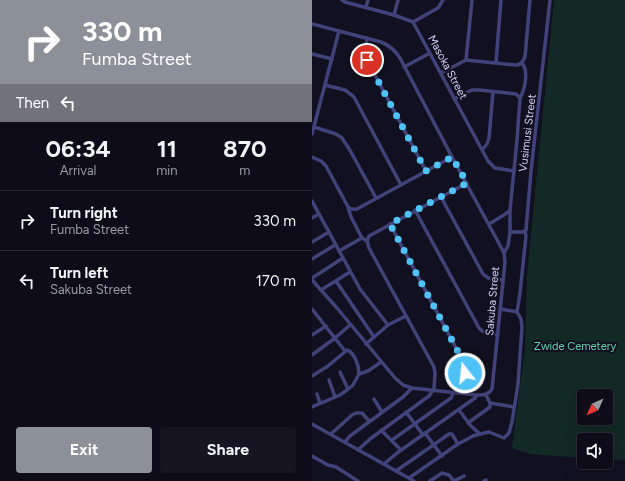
<!DOCTYPE html>
<html lang="en">
<head>
<meta charset="utf-8">
<style>
	:root { --surface:#0d0c18; --page:#161521; --text:#f1f3f6; --muted:#9a9ba2; --line:#2d2c37; --accent:#8c9099 }
	body { margin:0; font-family:Figtree,sans-serif; background:var(--page); color:var(--text); height:100vh; display:flex; flex-direction:column; font-size:15px; white-space:nowrap }
	* { box-sizing:border-box; margin:0 }
	p { font-size:13px; color:var(--muted) }
	.icon { flex:none; width:22px; height:22px; fill:none; stroke:currentColor; stroke-width:2; stroke-linecap:round; stroke-linejoin:round }
	.map { position:relative; flex:1; overflow:hidden }
	.details { display:flex; flex-direction:column; background:var(--surface); width:312px }
	.details>* { flex:none }
	.top-card { background:#8c9099; color:#fff; overflow:hidden }
	.needle { width:26px; rotate:225deg }
	.tools { position:absolute; left:265px; top:389px; display:grid; gap:8px }
	.tools a { display:grid; place-items:center; width:36px; height:36px; border-radius:4px; background:var(--surface); box-shadow:0 4px 16px #0002,0 0 0 1px var(--line); font-size:20px }
	.pin { position:absolute; display:grid; place-items:center; width:34px; height:34px; color:#fff; margin:-17px; border:2px solid #fff; border-radius:50%; box-shadow:0 1px 4px #0007 }
	.me { position:absolute; width:44px; margin:-22px; rotate:344deg; stroke-linejoin:round; filter:drop-shadow(0 0 3px #0008) }
	.turn { display:flex; align-items:center; gap:14px; height:84px; padding:0 16px; font-size:18px }
	.turn .icon { width:52px; height:52px; stroke-width:2.5 }
	.turn b { display:block; font-size:28px; line-height:34px }
	.then { display:flex; align-items:center; height:38px; padding:0 16px; background:#0003; gap:8px; font-size:15px }
	.eta { display:flex; justify-content:space-evenly; align-items:center; height:68px; text-align:center }
	.eta b { font-size:24px; font-weight:700; line-height:28px }
	.cta { display:flex; gap:8px; margin-top:auto; padding:8px 16px }
	.cta a { flex:1; height:46px; border-radius:4px; background:var(--accent); color:#fff; font-size:16px; font-weight:700; line-height:46px; text-align:center }
	.cta a+a { background:var(--page); color:var(--text) }
	ul { padding:0; list-style:none }
	li { display:flex; align-items:center; gap:12px; height:60px; padding:0 16px; border-top:1px solid var(--line) }
	li div { flex:1 }
	li b { display:block; font-size:15px }
	li em { font-style:normal }
	main { display:flex; flex:1; min-height:0 }
	.map>svg:first-child { display:block }
	.green { fill:#132926; fill-rule:evenodd }
	.lines { fill:none; stroke-linecap:round; stroke-linejoin:round }
	.street { stroke:#404379; stroke-width:3.5 }
	.route { stroke:#4fc3f7; stroke-width:7; stroke-dasharray:0 12.6 }
	.labels { text-anchor:middle; stroke-width:4; stroke-linejoin:round; paint-order:stroke }
	.street-label { font-size:11px; fill:#d4d4fa; stroke:#111020 }
	.park-label { font-size:11px; fill:#69d1ad; stroke:#111020 }
</style>
</head>
<body>
<main>
<section class="details">
<div class="top-card">
<div class="turn"><svg class="icon" aria-label="right" viewBox="0 0 24 24"><path d="M7 20v-9h11M14 6l5 5-5 5"/></svg><div><b>330 m</b>Fumba Street</div></div>
<div class="then">Then<svg class="icon" aria-label="left" viewBox="0 0 24 24"><path d="M17 20v-9H6M10 6l-5 5 5 5"/></svg></div>
</div>
<div class="eta">
<div><b>06:34</b><p>Arrival</p></div>
<div><b>11</b><p>min</p></div>
<div><b>870</b><p>m</p></div>
</div>
<ul>
<li><svg class="icon" aria-label="right" viewBox="0 0 24 24"><path d="M7 20v-9h11M14 6l5 5-5 5"/></svg><div><b>Turn right</b><p>Fumba Street</p></div><em>330 m</em></li>
<li><svg class="icon" aria-label="left" viewBox="0 0 24 24"><path d="M17 20v-9H6M10 6l-5 5 5 5"/></svg><div><b>Turn left</b><p>Sakuba Street</p></div><em>170 m</em></li>
</ul>
<div class="cta"><a>Exit</a><a>Share</a></div>
</section>
<div class="map">
<svg width="313" height="481" viewBox="0 0 313 481">
	<rect width="100%" height="100%" fill="#111020"/>
	<path class="green" d="M242,0H313V460L294,459V440H272V458L217,454L200,448L213,348L215,275ZM272,396H294V418H272Z"/>
	<g class="lines">
		<g class="street">
			<polyline points="30,0 33,2 82,15 101,22 176,161 183,168 202,171"/>
			<polyline points="54,7 56,0"/>
			<polyline points="82,15 86,0"/>
			<polyline points="101,22 126,8 131,0"/>
			<path d="M0,24L69,42C77,45 83,50 88,58L140,157L190,249L192,253L193,262L180,389C176,395 172,395 165,395L100,388L91,385L83,378L25,308L0,280"/>
			<polyline points="55,38 53,54 55,60 114,171"/>
			<polyline points="0,54 20,59"/>
			<polyline points="154,60 160,0"/>
			<polyline points="184,62 189,0"/>
			<polyline points="92,67 118,53"/>
			<path d="M129,73L150,62L154,60L204,65C209,65 211,62 213,57L218,0"/>
			<polyline points="13,85 33,90 42,97 89,185"/>
			<path d="M208,98C213,89 217,71 210,63"/>
			<polyline points="142,99 160,90 167,90 204,94 208,98 205,140 198,210 192,215 177,224"/>
			<polyline points="2,127 24,134 30,138 39,152 64,198"/>
			<polyline points="0,134 27,31"/>
			<polyline points="170,150 175,144 177,138 181,92"/>
			<path d="M0,157L9,161L14,166L35,205C37,209 40,210 45,209L140,157"/>
			<polyline points="129,197 171,274 176,278 191,280"/>
			<polyline points="0,201 48,289 76,325"/>
			<polyline points="36,207 39,217 50,238 55,241 57,248 122,367 123,373 122,390"/>
			<path d="M103,210L167,328C172,334 179,334 186,334"/>
			<polyline points="198,210 198,232"/>
			<polyline points="0,218 7,214"/>
			<polyline points="78,224 151,361 153,369 151,393"/>
			<polyline points="55,241 57,236 155,183"/>
			<polyline points="0,242 17,232"/>
			<polyline points="27,251 50,238"/>
			<polyline points="192,253 196,246 198,232 211,232 214,230 219,171 238,0"/>
			<polyline points="0,259 23,245"/>
			<polyline points="0,278 31,258"/>
			<polyline points="24,281 62,337"/>
			<polyline points="9,290 38,272"/>
			<polyline points="0,309 33,351"/>
			<polyline points="189,309 205,312"/>
			<polyline points="0,335 14,326"/>
			<polyline points="54,344 76,325 94,316"/>
			<polyline points="0,355 23,338 38,325"/>
			<polyline points="28,372 36,389"/>
			<path d="M0,376L16,366L35,350C43,353 47,366 47,374"/>
			<polyline points="17,380 23,397"/>
			<polyline points="5,394 8,403"/>
			<polyline points="62,399 70,412"/>
			<polyline points="178,403 202,407"/>
			<polyline points="0,407 28,395 35,390 41,385 47,374 56,371 69,362"/>
			<polyline points="147,410 159,426 168,434"/>
			<polyline points="94,412 111,435"/>
			<polyline points="156,423 178,407 178,403 174,395"/>
			<polyline points="0,424 102,481"/>
			<polyline points="69,430 89,450"/>
			<polyline points="113,433 130,456"/>
			<polyline points="19,434 40,415 44,413 50,413 57,421"/>
			<polyline points="80,440 139,398 140,396 141,393"/>
			<polyline points="33,442 38,436 91,397 100,388"/>
			<polyline points="46,450 58,439 117,396 121,390"/>
			<polyline points="0,456 16,465 24,467 46,481"/>
			<polyline points="72,464 85,453 163,398 165,395"/>
			<polyline points="84,471 137,434 140,434 146,444"/>
			<polyline points="97,478 146,444 161,436 168,434 177,432 192,438 197,433 200,422 206,384 210,327 209,319 205,312 208,293 214,236 213,231"/>
			<polyline points="118,481 130,473 137,475 142,481"/>
			<polyline points="142,481 152,476"/>
			<polyline points="172,481 174,480"/>
		</g>
	</g>
	<g class="lines">
		<polyline class="route" points="55,60 114,171 140,157 155,183 78,224 151,361 153,366 153,373"/>
	</g>
	<g class="labels">
		<g class="street-label">
			<text transform="translate(136 67) rotate(62)" y="4">Masoka Street</text>
			<text transform="translate(215 133) rotate(-83)" y="4">Vusimusi Street</text>
			<text transform="translate(180 301) rotate(-85)" y="4">Sakuba Street</text>
		</g>
		<g class="park-label">
			<text x="263" y="350">Zwide Cemetery</text>
		</g>
	</g>
</svg>
<div class="tools">
<a><svg class="needle" viewBox="-14 -14 28 28"><path d="M0-13l5 13h-10z" fill="#e53935"/><path d="M0 13l5-13h-10z" fill="#9a9ba2"/></svg></a>
<a><svg class="icon" aria-label="sound" viewBox="0 0 24 24"><path d="M4 9h4l5-4v14l-5-4H4zM17 9q2 3 0 6"/></svg></a>
</div>
<div class="pin" style="left:55px;top:60px;background:#d93025"><svg class="icon" aria-label="arrive" viewBox="0 0 24 24"><path d="M6 21V4h12l-3 4 3 4H6"/></svg></div>
<svg class="me" style="left:153px;top:373px" viewBox="-20 -20 40 40"><circle r="17" fill="#4fc3f7" stroke="#fff" stroke-width="3"/><path d="M0-11L8 9 0 5-8 9z" fill="#fff"/></svg>
</div>
</main>
</body>
</html>
